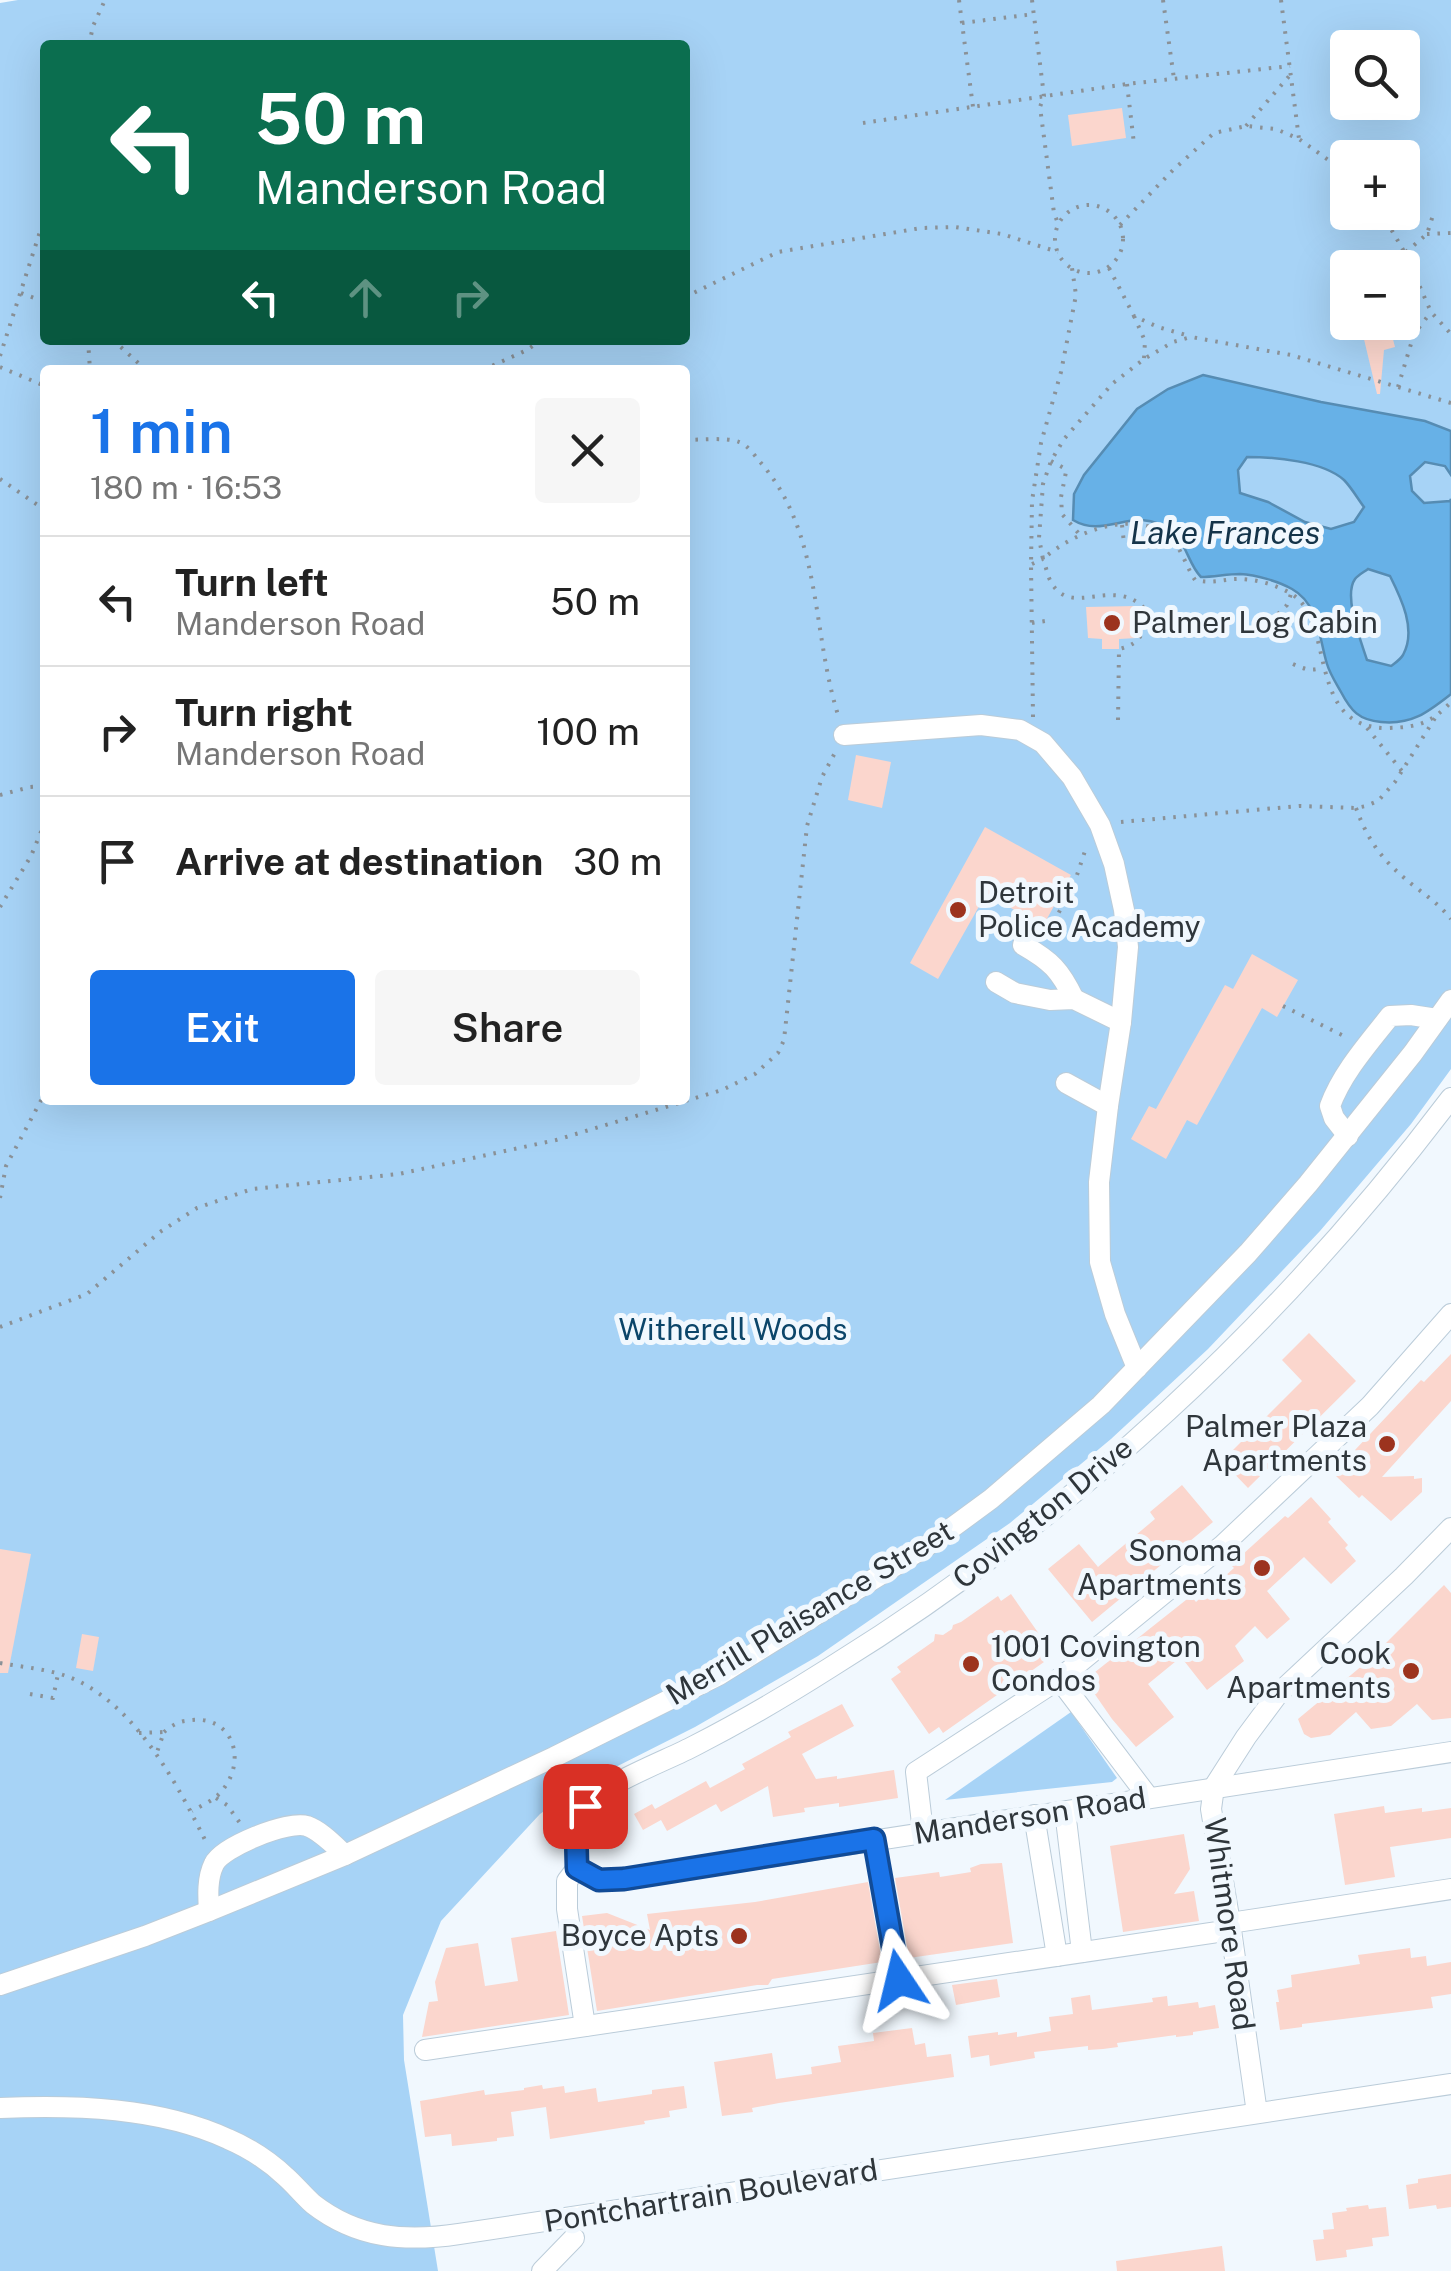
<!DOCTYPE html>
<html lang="en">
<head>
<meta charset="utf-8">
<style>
	:root { --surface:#fff; --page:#f6f6f6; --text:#222; --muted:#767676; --line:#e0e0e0; --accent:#1a73e8 }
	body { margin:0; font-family:"Public Sans",sans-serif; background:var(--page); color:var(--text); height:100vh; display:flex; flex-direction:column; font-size:38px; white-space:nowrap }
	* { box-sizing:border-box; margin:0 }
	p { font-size:32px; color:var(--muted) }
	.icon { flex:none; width:55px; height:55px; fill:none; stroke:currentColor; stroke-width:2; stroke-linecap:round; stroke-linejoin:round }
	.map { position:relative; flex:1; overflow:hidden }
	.side { position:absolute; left:40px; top:365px; width:650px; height:740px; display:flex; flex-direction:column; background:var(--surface); border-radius:10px; box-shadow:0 10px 40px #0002 }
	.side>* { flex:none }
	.hud { position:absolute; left:40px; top:40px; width:650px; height:305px; border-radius:10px; box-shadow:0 10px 40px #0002; background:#0b6e4f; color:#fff; overflow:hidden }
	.fabs { position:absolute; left:1330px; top:30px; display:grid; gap:20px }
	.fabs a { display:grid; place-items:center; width:90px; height:90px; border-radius:10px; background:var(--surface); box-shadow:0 10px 40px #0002; font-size:50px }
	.pin { position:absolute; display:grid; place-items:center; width:85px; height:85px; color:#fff; margin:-42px; border-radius:20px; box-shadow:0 5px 15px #0006 }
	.me { position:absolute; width:110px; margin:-55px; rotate:350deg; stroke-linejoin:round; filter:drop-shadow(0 0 8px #0008) }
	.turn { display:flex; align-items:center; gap:35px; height:210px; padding:0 50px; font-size:45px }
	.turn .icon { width:130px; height:130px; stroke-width:2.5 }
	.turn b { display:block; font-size:70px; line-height:85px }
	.lanes { display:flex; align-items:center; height:95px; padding:0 50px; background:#0003; justify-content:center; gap:50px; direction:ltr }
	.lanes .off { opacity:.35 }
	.round { display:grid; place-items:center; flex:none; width:105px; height:105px; border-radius:10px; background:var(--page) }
	.summary { display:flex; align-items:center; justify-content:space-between; height:170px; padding:0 50px }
	h1 { font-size:60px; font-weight:600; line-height:75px; color:var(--accent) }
	.button { display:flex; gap:20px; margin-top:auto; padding:20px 50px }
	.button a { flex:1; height:115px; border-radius:10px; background:var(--accent); color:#fff; font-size:40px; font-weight:600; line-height:115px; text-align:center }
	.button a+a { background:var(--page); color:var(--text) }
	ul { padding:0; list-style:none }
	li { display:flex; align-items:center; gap:30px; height:130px; padding:0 50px; border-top:2px solid var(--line) }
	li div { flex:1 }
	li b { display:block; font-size:38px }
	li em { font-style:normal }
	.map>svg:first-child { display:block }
	.green { fill:#a7d3f6; fill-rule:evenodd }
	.water { fill:#67b1e7; stroke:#568cb3; stroke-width:2.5; fill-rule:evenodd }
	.building { fill:#fbd6cd }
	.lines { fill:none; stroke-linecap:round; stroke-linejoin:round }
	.minor-casing { stroke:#bbccd9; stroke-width:22 }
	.path { stroke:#8a9197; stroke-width:4; stroke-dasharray:2.5 8; stroke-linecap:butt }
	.minor { stroke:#fff; stroke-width:20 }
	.route-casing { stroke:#114b97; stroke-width:25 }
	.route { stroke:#1a73e8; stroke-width:18 }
	.poi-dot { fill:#9c331e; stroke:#f1f8fe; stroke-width:4 }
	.labels { text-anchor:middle; stroke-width:10; stroke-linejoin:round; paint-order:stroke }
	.poi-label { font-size:30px; fill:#2f363b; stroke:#f1f8fe; text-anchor:end }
	.park-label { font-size:30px; fill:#0b4569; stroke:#f1f8fe }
	.street-label { font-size:30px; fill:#2f363b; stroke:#f1f8fe }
	.water-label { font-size:32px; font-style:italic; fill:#14344a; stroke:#f1f8fe }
</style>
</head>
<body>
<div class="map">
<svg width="1451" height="2271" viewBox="0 0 1451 2271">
	<rect width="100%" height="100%" fill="#f1f8fe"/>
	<g class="green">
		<path d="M18,0H1451V1069L1411,1124L1320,1231L1208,1349L1111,1439L1010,1523L818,1656L695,1727L584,1783L540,1814L441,1921L403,2015L404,2060L438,2271H0V3ZM45,45H685V340H45ZM1348,48H1402V102H1348ZM1348,158H1402V212H1348ZM1348,268H1402V322H1348ZM45,370H685V1100H45Z"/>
		<polygon points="1071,1712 1117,1778 1112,1782 945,1800"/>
	</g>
	<path class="water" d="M1203,375L1321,402L1425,421L1451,431V475L1445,466L1425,462L1410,476L1412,491L1424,503L1450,501L1451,499V694C1428,712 1412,725 1381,722C1359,720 1351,711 1341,692C1336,683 1330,674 1327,664C1319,638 1319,604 1292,589C1278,581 1256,575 1240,574C1227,574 1214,577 1201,577C1188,564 1187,543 1171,531C1135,503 1106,540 1073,520L1074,494L1084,475L1137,409L1168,389ZM1247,457C1274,457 1323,461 1344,480C1351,487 1358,499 1364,507L1354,522L1331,529L1305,522L1268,502L1240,493L1238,470ZM1368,569L1390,576C1401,598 1417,630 1403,655C1400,660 1395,663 1391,666L1367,660C1361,641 1343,596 1355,579C1358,575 1364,572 1368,569Z"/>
	<g class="building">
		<polygon points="1122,108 1126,138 1072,146 1068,115"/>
		<polygon points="1390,328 1395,347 1384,350 1380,394 1377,394 1363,335"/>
		<polygon points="1136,606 1137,638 1119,639 1119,649 1102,649 1102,639 1088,638 1086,607"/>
		<polygon points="856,755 891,762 882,808 848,800"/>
		<polygon points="985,827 1071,875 1043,926 986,894 938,979 910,963"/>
		<polygon points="1252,954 1298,980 1277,1017 1262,1008 1197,1125 1187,1120 1166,1159 1131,1139 1149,1106 1156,1109 1225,985 1233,989"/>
		<polygon points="1309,1333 1356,1381 1248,1488 1222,1461 1302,1381 1282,1360"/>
		<polygon points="1451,1354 1451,1401 1382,1477 1414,1476 1414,1479 1422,1478 1422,1492 1391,1521 1362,1495 1359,1498 1336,1476 1358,1453 1355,1450 1421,1380 1424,1382"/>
		<polygon points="1182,1485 1213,1522 1092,1622 1048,1569 1079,1544 1098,1567 1155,1519 1150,1512"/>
		<polygon points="1311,1497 1331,1519 1328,1522 1348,1545 1345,1548 1356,1561 1331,1584 1304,1557 1267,1591 1290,1619 1267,1639 1255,1626 1235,1646 1244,1661 1207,1690 1181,1657 1148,1684 1174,1717 1136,1747 1112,1719 1085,1680 1191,1596 1196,1602 1234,1568 1231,1565 1285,1516 1288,1518"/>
		<polygon points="0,1549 31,1554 8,1673 0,1673"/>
		<polygon points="1444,1585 1451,1593 1451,1718 1432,1720 1417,1704 1391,1726 1371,1729 1356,1712 1330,1735 1311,1738 1304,1734 1298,1719 1369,1660"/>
		<polygon points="1011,1594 1051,1651 1041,1658 1044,1662 943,1733 939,1727 929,1734 891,1679 901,1672 897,1667 934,1641 935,1634 943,1635 952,1629 953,1625 961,1622 998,1596 1001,1601"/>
		<polygon points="82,1634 99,1637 93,1671 76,1668"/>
		<polygon points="842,1704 854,1726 802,1754 816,1779 837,1776 837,1779 894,1770 898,1798 839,1807 839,1803 804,1808 805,1812 773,1817 768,1786 721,1812 716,1804 667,1831 661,1820 643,1830 634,1814 652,1804 655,1809 706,1781 710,1788 745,1769 742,1764 791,1737 788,1732"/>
		<polygon points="1384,1806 1385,1813 1422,1808 1422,1812 1451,1808 1451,1838 1390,1847 1395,1877 1345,1885 1334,1814"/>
		<polygon points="1184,1834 1190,1869 1174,1894 1194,1891 1199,1921 1123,1932 1110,1846"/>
		<polygon points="1002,1863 1013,1943 909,1958 895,1878 939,1872 940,1877 971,1872 970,1868 981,1864"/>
		<polygon points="868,1882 882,1962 772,1979 768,1985 757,1985 597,2011 582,1916 607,1913 650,1930 647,1914 755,1902"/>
		<polygon points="556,1931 569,2015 422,2037 429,2002 438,2001 435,1982 446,1948 478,1943 485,1986 518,1981 511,1938"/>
		<polygon points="1410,1948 1411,1958 1426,1956 1427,1966 1451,1962 1451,1994 1431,1997 1433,2008 1302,2024 1302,2027 1280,2030 1276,2002 1279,2002 1277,1990 1292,1987 1291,1975 1360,1964 1358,1955"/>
		<polygon points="997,1979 1000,1997 956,2005 952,1985"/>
		<polygon points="1090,1995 1092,2010 1153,2002 1152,1998 1167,1996 1168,2006 1198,2002 1199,2008 1215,2005 1219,2028 1193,2032 1193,2035 1176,2037 1176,2035 1117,2043 1118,2047 1103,2049 1088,2050 1088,2046 1034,2052 1035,2058 990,2066 989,2055 971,2058 968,2036 998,2032 998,2035 1017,2032 1017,2037 1051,2031 1049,2017 1073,2014 1071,1998"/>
		<polygon points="912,2028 915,2045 925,2043 927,2057 951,2054 954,2077 779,2103 752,2108 753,2112 722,2116 714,2062 772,2053 776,2079 812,2074 811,2067 841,2062 838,2046 874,2041 873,2033"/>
		<polygon points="542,2085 543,2089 564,2086 565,2093 596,2088 598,2102 652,2094 652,2090 684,2086 687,2108 669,2111 670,2117 644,2121 645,2124 550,2139 546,2107 511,2112 514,2136 497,2138 497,2141 452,2146 451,2134 425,2137 420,2101 484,2090 485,2095 524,2090 524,2088"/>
		<polygon points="1451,2174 1451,2207 1437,2209 1436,2205 1409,2209 1406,2185 1418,2183 1418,2179"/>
		<polygon points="1368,2205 1369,2209 1386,2207 1389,2236 1372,2238 1373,2246 1346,2250 1347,2257 1316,2261 1313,2240 1324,2239 1323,2230 1334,2229 1332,2213 1347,2211 1346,2208"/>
		<polygon points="1222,2246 1225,2271 1117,2271 1116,2261"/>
	</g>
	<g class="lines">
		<g class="minor-casing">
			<g id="minor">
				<polyline points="844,735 981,725 1020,730 1043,743 1072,777 1100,825 1114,864 1124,910 1128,947 1121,1022 1108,1106 1099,1182 1100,1262 1115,1314 1137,1368"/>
				<path d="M1023,945C1051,961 1060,970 1074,999"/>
				<polyline points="996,982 1015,993 1050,1000 1074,999 1121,1022"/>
				<polyline points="1066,1083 1108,1106"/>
				<path d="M1451,1098C1282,1322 1071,1519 831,1667C787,1695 741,1722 694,1746C668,1760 597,1786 583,1809C573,1826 577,1848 577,1868L599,1880L624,1879L1451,1752"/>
				<path d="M1348,1136L1334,1118L1330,1106C1342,1073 1368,1044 1390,1016L1411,1015L1437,1019"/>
				<polyline points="1149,1798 1059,1679 1223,1545 1370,1406 1451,1314"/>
				<polyline points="1065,1811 1082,1952"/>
				<polyline points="1034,1815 1057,1956"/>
				<polyline points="923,1832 916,1772 1059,1679"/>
				<polyline points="874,1839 899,1980"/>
				<polyline points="577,1868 567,1881 567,1909 585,2026"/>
				<path d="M209,1911C208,1896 207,1878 214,1864C222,1847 288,1820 307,1826C321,1831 334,1845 345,1855"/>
				<polyline points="1230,1923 1451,1889"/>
				<polyline points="0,1985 145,1936 209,1911 345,1855 554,1757 719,1675 927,1546 991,1499 1101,1405 1248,1253 1308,1184 1413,1053 1451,1000"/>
				<polyline points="425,2050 1231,1930"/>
				<path d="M0,2108C75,2105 159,2107 228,2139C249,2148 269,2161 286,2177C295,2185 304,2196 313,2204C358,2239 406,2242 459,2234L1451,2084"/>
				<polyline points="1257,2113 1230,1923 1211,1809 1214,1787 1246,1737 1278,1694 1404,1576 1451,1528"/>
				<polyline points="542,2271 574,2238"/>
			</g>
		</g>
		<g class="path">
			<polyline points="959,0 973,107"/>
			<polyline points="1032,0 1044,96 1040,107 1054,213 1059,226"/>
			<polyline points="1163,0 1174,79"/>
			<polyline points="1281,0 1299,139"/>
			<polyline points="962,23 1034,14"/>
			<polyline points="89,45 93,26 105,0"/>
			<polyline points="1127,84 1134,144"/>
			<polyline points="863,123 1127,84 1290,66"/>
			<polyline points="1246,126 1291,74"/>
			<circle cx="1089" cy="239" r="34"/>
			<polyline points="1381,212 1405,253 1431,312 1451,334"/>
			<polyline points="1120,225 1173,170 1214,133 1246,126 1276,129 1299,139 1348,174"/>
			<polyline points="1427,234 1451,233"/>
			<polyline points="1406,252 1427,234 1434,212"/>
			<polyline points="1109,268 1134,316 1158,327 1186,335"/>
			<polyline points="21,293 45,302"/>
			<polyline points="685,297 778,252 921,228 955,227 1002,234 1058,252"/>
			<polyline points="1134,316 1145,341 1144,359"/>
			<polyline points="88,340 90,370"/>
			<polyline points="113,340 146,370"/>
			<polyline points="0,356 45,216"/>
			<polyline points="0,367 45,386"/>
			<polyline points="483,370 527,350 541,340"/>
			<polyline points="1398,387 1414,334 1431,312"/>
			<path d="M1451,403L1291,355L1191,337L1173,342L1144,359L1112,384L1064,439L1051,461L1043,484L1039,538L1043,559C1073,532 1137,506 1172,540C1182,550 1187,568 1195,580C1209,583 1219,581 1233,579C1253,578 1276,584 1293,595C1336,623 1305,730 1389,728C1419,727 1431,723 1451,702"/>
			<path d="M685,440C699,440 726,437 739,442C748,445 755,456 761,463C823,535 811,632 839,718"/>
			<polyline points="1051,461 1064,468 1066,472 1061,497 1062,514 1080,535"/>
			<polyline points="0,479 45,510"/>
			<polyline points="1122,525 1124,543"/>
			<path d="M1032,564L1043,559C1046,566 1047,575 1051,582C1071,619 1113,575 1145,609C1144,633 1143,643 1119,649L1118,721"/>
			<polyline points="1278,614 1287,605 1291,594"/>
			<polyline points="1032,623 1045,621"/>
			<path d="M1293,664C1304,669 1312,672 1323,667"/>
			<polyline points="1033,717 1031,565 1032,501 1041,443 1061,372 1076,295 1072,268"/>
			<polyline points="1367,728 1402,771"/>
			<polyline points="0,795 30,787 45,786"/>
			<path d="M1356,808C1369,844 1385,863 1414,886C1427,896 1441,906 1451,919"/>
			<polyline points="1121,822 1299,806 1356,808 1366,806 1378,801 1395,782 1435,718"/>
			<polyline points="0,907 31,856 45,822"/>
			<polyline points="1054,922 1075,881 1086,848"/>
			<polyline points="1283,1006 1348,1038"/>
			<polyline points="0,1198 6,1166 45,1093"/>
			<polyline points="0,1327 87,1294 160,1232 197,1208 252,1189 399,1174 556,1140 722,1090 755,1074 778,1053 784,1040 807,826 822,777 837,749"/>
			<path d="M0,1663C22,1667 48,1669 69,1677C135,1703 178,1785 207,1844"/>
			<polyline points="30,1694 53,1698 58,1674"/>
			<path d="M164,1732C170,1727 177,1722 185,1721C233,1711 250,1762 219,1794C212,1801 201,1806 192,1811"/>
			<polyline points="139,1733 164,1732 156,1755"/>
			<polyline points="216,1798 227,1805 240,1823"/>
		</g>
		<use href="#minor" class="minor"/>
	</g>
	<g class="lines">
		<g class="route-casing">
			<polyline id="route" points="585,1806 576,1830 577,1868 599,1880 624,1879 874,1839 899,1980"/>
		</g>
		<use href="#route" class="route"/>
	</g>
	<g class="poi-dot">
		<circle cx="1112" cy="623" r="10"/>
		<circle cx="958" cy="910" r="10"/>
		<circle cx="1387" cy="1444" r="10"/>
		<circle cx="1262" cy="1568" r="10"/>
		<circle cx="971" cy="1664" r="10"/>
		<circle cx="1411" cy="1671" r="10"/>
		<circle cx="739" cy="1936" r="10"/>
	</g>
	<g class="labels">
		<g class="poi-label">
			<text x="1132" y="633" text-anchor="start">Palmer Log Cabin</text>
			<text x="978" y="903" text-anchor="start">Detroit<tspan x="978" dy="34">Police Academy</tspan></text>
			<text x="1367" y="1437">Palmer Plaza<tspan x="1367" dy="34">Apartments</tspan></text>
			<text x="1242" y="1561">Sonoma<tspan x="1242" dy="34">Apartments</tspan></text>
			<text x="991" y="1657" text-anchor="start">1001 Covington<tspan x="991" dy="34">Condos</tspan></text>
			<text x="1391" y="1664">Cook<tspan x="1391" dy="34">Apartments</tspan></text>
			<text x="719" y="1946">Boyce Apts</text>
		</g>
		<g class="park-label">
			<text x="733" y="1340">Witherell Woods</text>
		</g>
		<g class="street-label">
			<text transform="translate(1043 1513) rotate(-39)" y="10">Covington Drive</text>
			<text transform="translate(810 1613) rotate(-31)" y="10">Merrill Plaisance Street</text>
			<text transform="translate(1030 1816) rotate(-9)" y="10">Manderson Road</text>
			<text transform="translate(1229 1924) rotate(82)" y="10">Whitmore Road</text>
			<text transform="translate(711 2196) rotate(-9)" y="10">Pontchartrain Boulevard</text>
		</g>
		<g class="water-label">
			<text x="1225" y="544">Lake Frances</text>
		</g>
	</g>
</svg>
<div class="fabs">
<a><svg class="icon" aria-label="search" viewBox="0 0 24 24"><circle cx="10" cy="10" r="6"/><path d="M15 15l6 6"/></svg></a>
<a>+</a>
<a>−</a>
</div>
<div class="pin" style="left:585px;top:1806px;background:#d93025"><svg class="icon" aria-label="arrive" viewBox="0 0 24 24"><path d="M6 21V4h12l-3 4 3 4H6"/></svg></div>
<svg class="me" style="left:899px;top:1980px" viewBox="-20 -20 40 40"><path d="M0-17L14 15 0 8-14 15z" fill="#1a73e8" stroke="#fff" stroke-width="4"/></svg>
<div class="hud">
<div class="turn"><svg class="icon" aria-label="left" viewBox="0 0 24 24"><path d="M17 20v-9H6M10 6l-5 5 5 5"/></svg><div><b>50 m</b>Manderson Road</div></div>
<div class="lanes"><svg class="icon" aria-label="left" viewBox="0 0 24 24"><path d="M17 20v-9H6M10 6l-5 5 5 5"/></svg><svg class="icon off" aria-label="ahead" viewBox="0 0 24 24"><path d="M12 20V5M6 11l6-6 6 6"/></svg><svg class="icon off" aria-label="right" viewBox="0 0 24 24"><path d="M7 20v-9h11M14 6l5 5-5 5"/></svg></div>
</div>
<section class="side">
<div class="summary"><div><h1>1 min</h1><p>180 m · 16:53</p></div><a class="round"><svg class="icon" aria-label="close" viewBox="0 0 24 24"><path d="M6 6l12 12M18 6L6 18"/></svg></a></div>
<ul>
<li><svg class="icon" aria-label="left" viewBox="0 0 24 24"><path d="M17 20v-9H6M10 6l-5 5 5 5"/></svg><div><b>Turn left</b><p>Manderson Road</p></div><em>50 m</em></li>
<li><svg class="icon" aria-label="right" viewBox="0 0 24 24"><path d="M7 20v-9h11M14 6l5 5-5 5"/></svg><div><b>Turn right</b><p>Manderson Road</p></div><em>100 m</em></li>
<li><svg class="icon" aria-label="arrive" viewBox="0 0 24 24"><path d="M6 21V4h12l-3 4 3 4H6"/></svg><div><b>Arrive at destination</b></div><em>30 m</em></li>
</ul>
<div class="button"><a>Exit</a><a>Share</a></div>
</section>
</div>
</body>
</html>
